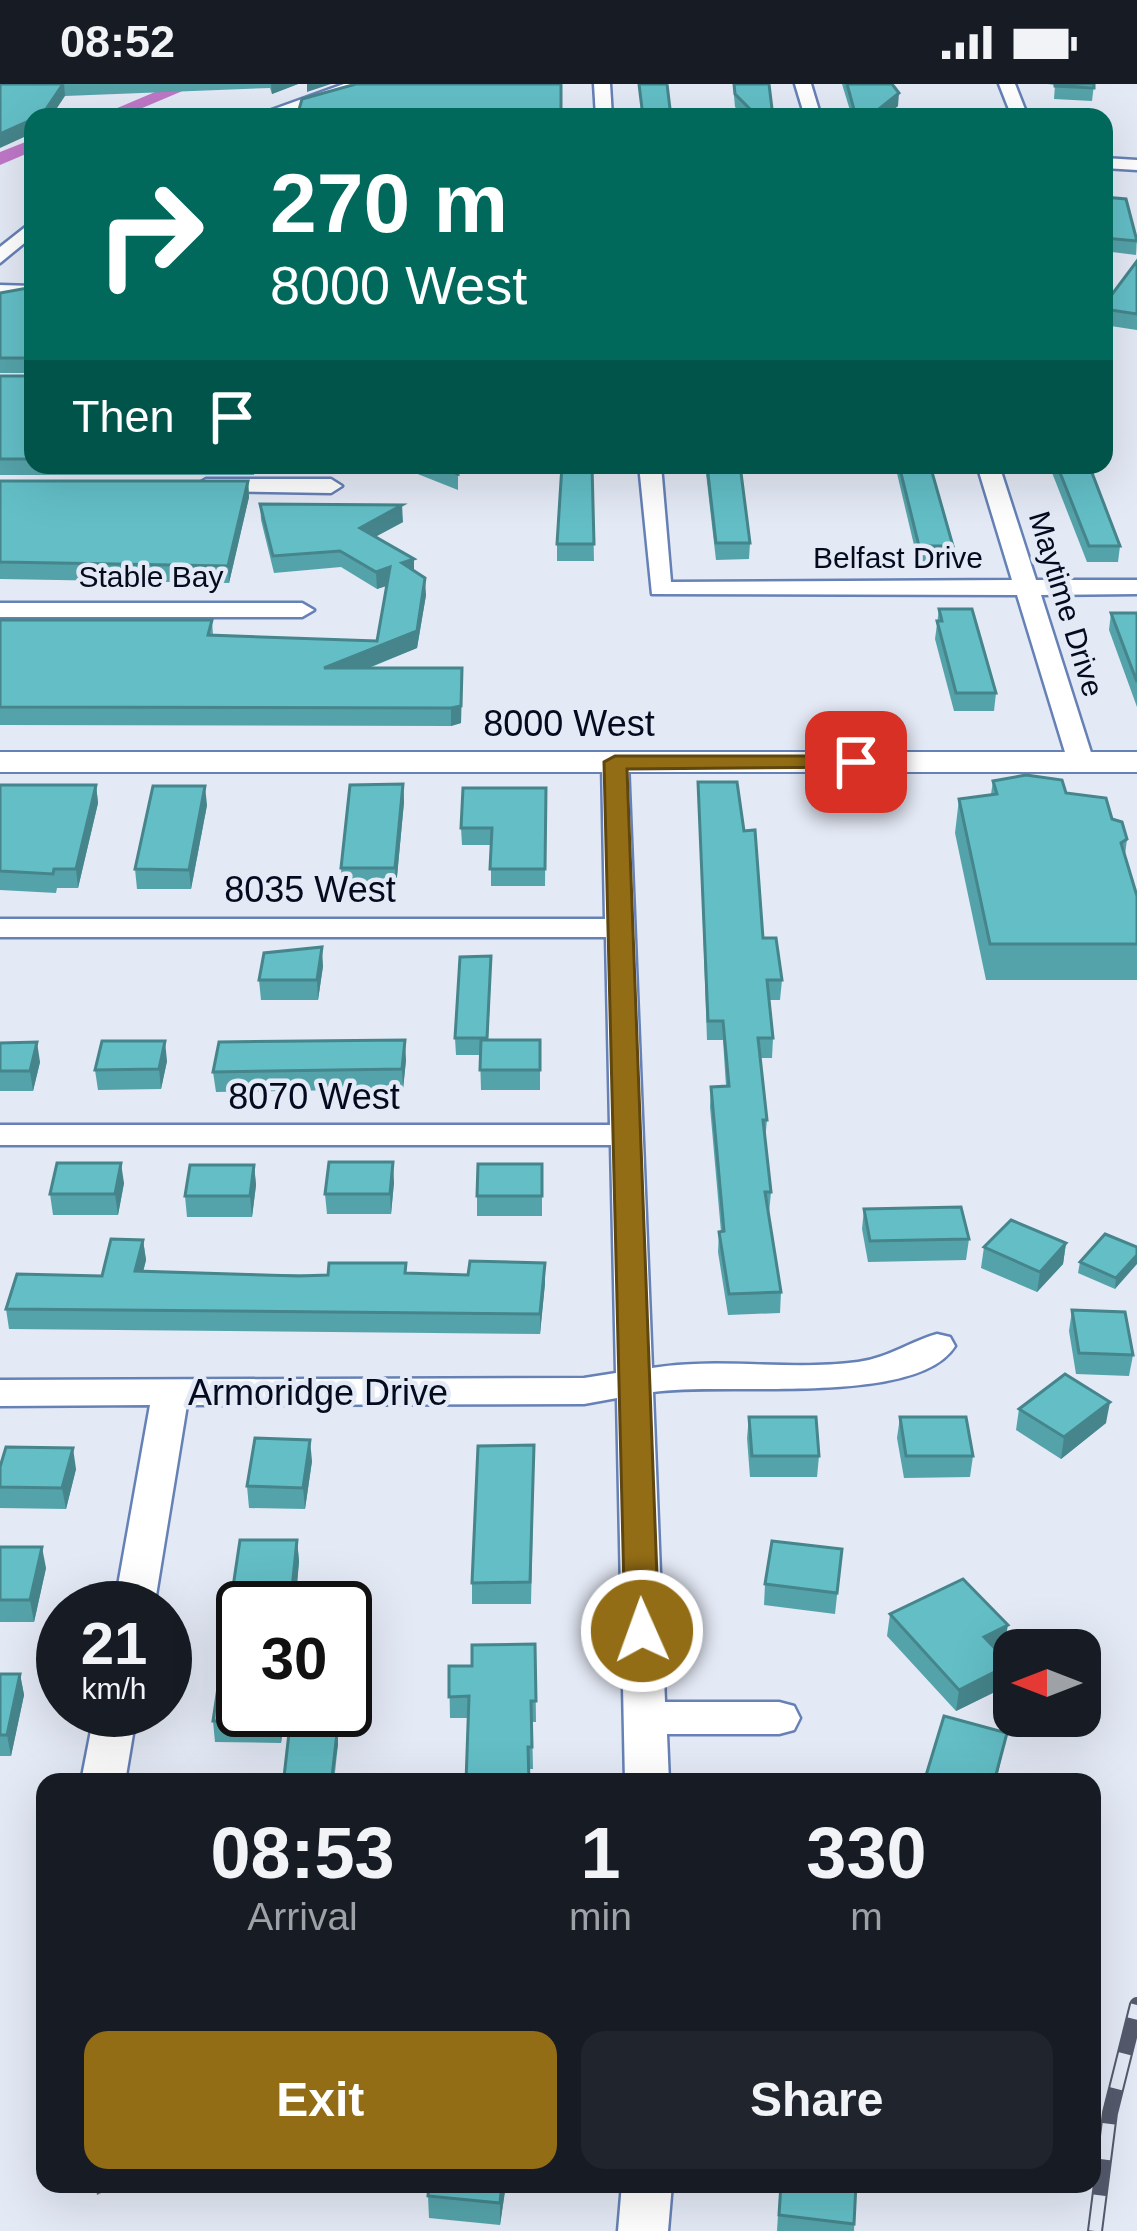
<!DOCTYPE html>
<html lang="en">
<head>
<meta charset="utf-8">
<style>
	:root { --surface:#171b24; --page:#20242c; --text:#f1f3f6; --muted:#9ea1a6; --accent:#936d15 }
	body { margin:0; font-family:Arial,sans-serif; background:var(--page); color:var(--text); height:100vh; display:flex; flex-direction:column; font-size:45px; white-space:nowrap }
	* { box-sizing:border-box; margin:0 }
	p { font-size:39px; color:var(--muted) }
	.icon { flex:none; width:66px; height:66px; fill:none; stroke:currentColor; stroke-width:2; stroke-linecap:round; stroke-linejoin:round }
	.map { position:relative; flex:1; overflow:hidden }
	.side { position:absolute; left:36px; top:1689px; width:1065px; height:420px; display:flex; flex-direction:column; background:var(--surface); border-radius:24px; box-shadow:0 12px 48px #0002 }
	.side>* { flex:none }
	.banner { position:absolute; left:24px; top:24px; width:1089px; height:366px; border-radius:24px; box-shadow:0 12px 48px #0002; background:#00695c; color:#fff; overflow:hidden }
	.needle { width:78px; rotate:270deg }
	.tools { position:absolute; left:993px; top:1545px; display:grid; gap:24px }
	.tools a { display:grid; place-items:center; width:108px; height:108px; border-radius:24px; background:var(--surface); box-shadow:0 12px 48px #0002; font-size:60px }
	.speed { position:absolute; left:36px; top:1497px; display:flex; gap:24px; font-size:60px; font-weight:700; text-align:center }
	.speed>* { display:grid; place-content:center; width:156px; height:156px; border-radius:50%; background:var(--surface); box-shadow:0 12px 48px #0002; line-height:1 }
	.speed small { font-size:30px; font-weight:400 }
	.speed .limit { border:6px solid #111; border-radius:18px; background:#fff; color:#111 }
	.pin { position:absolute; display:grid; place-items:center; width:102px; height:102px; color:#fff; margin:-51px; border-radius:24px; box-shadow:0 6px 18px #0006 }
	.me { position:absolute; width:132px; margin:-66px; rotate:358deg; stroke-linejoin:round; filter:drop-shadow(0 0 9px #0008) }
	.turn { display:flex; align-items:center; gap:42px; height:252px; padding:0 48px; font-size:54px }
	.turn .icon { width:156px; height:156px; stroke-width:2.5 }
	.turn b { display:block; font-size:84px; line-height:102px }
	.then { display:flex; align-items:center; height:114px; padding:0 48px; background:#0003; gap:24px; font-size:45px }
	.eta { display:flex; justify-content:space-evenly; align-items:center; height:204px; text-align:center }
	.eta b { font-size:72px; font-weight:700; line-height:84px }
	.button { display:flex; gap:24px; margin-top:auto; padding:24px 48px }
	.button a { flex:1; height:138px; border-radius:24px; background:var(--accent); color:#fff; font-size:48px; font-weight:700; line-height:138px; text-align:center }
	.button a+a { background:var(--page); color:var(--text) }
	.status { display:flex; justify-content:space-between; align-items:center; height:84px; padding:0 60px; background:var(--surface); direction:ltr }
	.status svg { height:33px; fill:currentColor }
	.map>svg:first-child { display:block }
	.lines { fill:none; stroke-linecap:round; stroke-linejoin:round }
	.canal { fill:#be77c7; fill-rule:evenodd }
	.minor-casing { stroke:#6681b6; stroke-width:5 }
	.tertiary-casing { stroke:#6681b6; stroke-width:4 }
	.minor { fill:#fff; fill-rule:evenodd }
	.tertiary { fill:#fff; fill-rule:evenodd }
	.rail-casing { stroke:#545a6c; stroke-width:16 }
	.rail { stroke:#e3e9f5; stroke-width:12; stroke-dasharray:36; stroke-linecap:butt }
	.wall { fill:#55a3aa }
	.shaded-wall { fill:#45858b }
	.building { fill:#63bec6; stroke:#45858b; stroke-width:3 }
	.route { fill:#936d15; stroke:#60470e; stroke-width:3 }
	.labels { text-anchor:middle; stroke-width:9; stroke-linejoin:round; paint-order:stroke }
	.far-street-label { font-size:30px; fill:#040b1f; stroke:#e3e9f5 }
	.street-label { font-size:36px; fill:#040b1f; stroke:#e3e9f5 }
</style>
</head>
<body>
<div class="status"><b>08:52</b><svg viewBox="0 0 49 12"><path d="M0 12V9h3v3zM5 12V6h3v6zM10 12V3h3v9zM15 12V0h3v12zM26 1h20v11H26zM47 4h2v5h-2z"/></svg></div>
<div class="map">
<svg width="1137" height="2147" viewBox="0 0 1137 2147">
	<rect width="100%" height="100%" fill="#e3e9f5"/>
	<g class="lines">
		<g class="canal">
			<polygon points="174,0 199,0 121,33 96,33"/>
			<polygon points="33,55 33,67 0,81 0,68"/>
		</g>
		<g class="minor-casing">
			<g id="minor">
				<path d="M344,0H384C372,7 268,33 252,33Z"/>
				<polygon points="594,0 610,0 612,33 596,33"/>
				<polygon points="795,0 811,0 821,33 805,33"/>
				<polygon points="999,0 1015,0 1028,33 1012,33"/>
				<polygon points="1104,74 1137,76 1137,86 1104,84"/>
				<polygon points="33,137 33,152 0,179 0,163"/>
				<polygon points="0,201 33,202 33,214 0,213"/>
				<polygon points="639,381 661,381 671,498 1012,496 977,381 999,381 1036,496 1137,496 1137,510 1041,511 1094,678 1081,686 1068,678 1017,511 652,510"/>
				<polygon points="206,395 331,395 342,402 331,409 198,407 195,402"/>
				<polygon points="0,519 302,519 314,526 302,533 0,533"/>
				<path d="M615,670L628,678L652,1284C720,1273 790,1287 858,1278C888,1274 909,1258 937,1250L950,1253L955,1262C917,1324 722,1297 653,1308L665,1618H779L794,1622L800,1634L794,1646L779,1650H667L669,1698H625L617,1314L584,1320L187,1321L154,1524H114L150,1321L0,1322V1296L584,1294L616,1289L611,1061H0V1041H610L606,853H0V835H605L602,678Z"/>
				<polygon points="95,1626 137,1626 125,1698 81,1698"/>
				<polygon points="622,2100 672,2100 668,2147 618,2147"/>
			</g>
		</g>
		<g class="tertiary-casing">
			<rect id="tertiary" x="0" y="668" width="1137" height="20"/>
		</g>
		<use href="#minor" class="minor"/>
		<use href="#tertiary" class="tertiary"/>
		<g class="rail-casing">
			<polyline id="rail" points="1095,2147 1110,2029 1137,1921"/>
		</g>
		<use href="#rail" class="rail"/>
	</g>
	<g class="wall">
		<polygon points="0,0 298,0 272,10 270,4 65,12"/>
		<polygon points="733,0 769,0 773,33 745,33 735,23"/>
		<polygon points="842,0 892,0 898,22 884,33 852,33"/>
		<polygon points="1048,0 1094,0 1092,17 1054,15 1055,1"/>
		<polygon points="1104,113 1137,154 1136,171 1104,167"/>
		<polygon points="1137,177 1137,246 1104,241 1104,221"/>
		<polygon points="33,203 33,289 0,289 0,209"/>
		<polygon points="0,292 33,292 33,381 256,381 254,391 0,391"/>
		<polygon points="395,381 458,381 458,406"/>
		<polygon points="592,381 594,477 557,477 557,460"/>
		<polygon points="705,381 740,381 750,459 749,475 716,476"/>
		<polygon points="895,381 930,381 953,462 952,478 918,478"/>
		<polygon points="1049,381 1089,381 1120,462 1118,478 1087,478"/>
		<polygon points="0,397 248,397 249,413 229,499 0,495"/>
		<polygon points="260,420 403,438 375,453 414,475 414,487 426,511 417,564 369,584 462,584 461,639 451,642 0,641 0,536 212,536 213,551 377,557 387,502 377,505 341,483 274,489 261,436"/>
		<polygon points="939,525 996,609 994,627 954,627 935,555"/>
		<polygon points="1111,529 1137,529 1137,623 1109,546"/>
		<polygon points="993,697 1066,709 1112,735 1127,755 1125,771 1137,812 1137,896 986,896 955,749 959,715 991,710"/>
		<polygon points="698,698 744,747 763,854 782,896 780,916 769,916 773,954 772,974 760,974 767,1036 765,1056 771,1108 769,1129 781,1208 780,1229 728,1231 718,1168 719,1148 721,1148 710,1023 711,1003 726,1002 723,956 707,956"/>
		<polygon points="403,700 404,718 396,803 342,803 341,784"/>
		<polygon points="0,701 96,701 98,719 78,804 57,804 56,809 0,806"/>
		<polygon points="546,704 545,802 491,802 491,761 462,761 461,744"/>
		<polygon points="207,721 191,805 137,805 135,785"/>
		<polygon points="323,882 318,916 261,916 259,896"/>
		<polygon points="491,889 488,956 540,956 540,1006 481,1006 480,971 456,971 455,954"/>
		<polygon points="0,959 40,978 33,1007 0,1007"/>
		<polygon points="406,976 403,1005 216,1008 213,988"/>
		<polygon points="167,977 161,1005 98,1006 95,986"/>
		<polygon points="542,1080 542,1132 477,1132 477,1112"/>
		<polygon points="254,1081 256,1101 252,1133 187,1133 185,1112"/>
		<polygon points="394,1098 391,1130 327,1130 325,1110"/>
		<polygon points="124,1099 118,1131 53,1131 50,1110"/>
		<polygon points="864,1125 969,1155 966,1176 868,1178 862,1145"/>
		<polygon points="143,1156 146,1176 143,1188 328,1191 406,1179 406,1189 545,1199 540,1250 9,1245 6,1225 102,1192"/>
		<polygon points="1066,1159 1063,1180 1037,1208 981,1184 984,1163"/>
		<polygon points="1137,1163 1115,1205 1078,1189 1080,1178"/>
		<polygon points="1072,1226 1133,1271 1129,1292 1076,1290 1069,1247"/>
		<polygon points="1019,1325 1106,1339 1061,1375 1016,1346"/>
		<polygon points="749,1333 819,1372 817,1393 750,1393 747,1354"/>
		<polygon points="900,1333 973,1372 970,1393 904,1394 897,1354"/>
		<polygon points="312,1377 305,1425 249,1424 247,1402"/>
		<polygon points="0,1383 76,1385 66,1425 0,1424"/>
		<polygon points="534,1383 531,1520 472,1520 472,1499"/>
		<polygon points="240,1456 297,1456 299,1477 295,1524 243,1524 243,1626 285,1626 281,1659 215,1658 213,1637"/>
		<polygon points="0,1463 46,1484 34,1538 0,1538"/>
		<polygon points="842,1465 835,1530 764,1521 765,1500"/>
		<polygon points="890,1530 1004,1562 997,1566 1010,1580 1007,1602 956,1627 887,1552"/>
		<polygon points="535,1560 536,1638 532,1638 533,1685 529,1685 469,1634 450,1634 449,1582 472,1582"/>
		<polygon points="0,1590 20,1590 24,1611 11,1672 0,1672"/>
		<polygon points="337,1649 338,1660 334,1698 285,1698 284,1693"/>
		<polygon points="506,2100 500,2141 429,2134 428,2112"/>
		<polygon points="780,2100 856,2100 854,2147 777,2147"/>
	</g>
	<g class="shaded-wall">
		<polygon points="64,0 65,12 51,33 39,33"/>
		<polygon points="271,0 298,0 272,10"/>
		<polygon points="307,0 331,0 307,8"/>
		<polygon points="899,9 898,22 884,33 869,33"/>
		<polygon points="33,35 33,49 0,64 0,50"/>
		<polygon points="248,397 249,413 229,499 228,482"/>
		<polygon points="402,421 403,438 360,461 360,444"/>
		<polygon points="414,475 414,492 402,479"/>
		<polygon points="390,483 391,500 377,505 376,488"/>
		<polygon points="425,494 426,511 417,564 325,601 324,584 417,547"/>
		<polygon points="462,584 461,639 451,642 451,624"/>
		<polygon points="403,700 404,718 396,803 395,784"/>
		<polygon points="96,701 98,719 78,804 76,785"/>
		<polygon points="205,702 207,721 191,805 189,786"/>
		<polygon points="322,863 323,882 318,916 317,896"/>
		<polygon points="405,956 406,976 403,1005 402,985"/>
		<polygon points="165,957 167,977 161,1005 159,985"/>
		<polygon points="37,958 40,978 33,1007 30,987"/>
		<polygon points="393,1078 394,1098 391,1130 390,1110"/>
		<polygon points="121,1079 124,1099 118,1131 115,1110"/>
		<polygon points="254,1081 256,1101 252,1133 250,1112"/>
		<polygon points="143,1156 146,1176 138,1207 135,1187"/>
		<polygon points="1066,1159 1063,1180 1037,1208 1040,1188"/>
		<polygon points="1137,1171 1137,1180 1115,1205 1116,1194"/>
		<polygon points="545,1179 545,1199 540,1250 540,1230"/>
		<polygon points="1110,1318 1106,1339 1061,1375 1064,1353"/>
		<polygon points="310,1356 312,1377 305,1425 303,1404"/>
		<polygon points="73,1364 76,1385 66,1425 62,1404"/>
		<polygon points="297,1456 299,1477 295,1524 290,1524"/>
		<polygon points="42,1463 46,1484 34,1538 30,1516"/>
		<polygon points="1008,1541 1004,1562 981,1574 984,1553"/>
		<polygon points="1010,1580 1007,1602 956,1627 959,1606"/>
		<polygon points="20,1590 24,1611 11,1672 7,1651"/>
		<polygon points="280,1626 285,1626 281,1659 279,1637"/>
		<polygon points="337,1649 338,1660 332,1698 332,1693"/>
		<polygon points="1007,1649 996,1698 994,1698"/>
		<polygon points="95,2100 119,2100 97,2111"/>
		<polygon points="502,2100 506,2100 500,2141 500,2119"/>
	</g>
	<g class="building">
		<polygon points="0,0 63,0 42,31 33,33 33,35 0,50"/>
		<polygon points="356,0 561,0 561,33 297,33 302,15"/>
		<polygon points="639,0 667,0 671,33 643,33"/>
		<polygon points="734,0 769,0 773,33 758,33 735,10"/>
		<polygon points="847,0 892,0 899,9 869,33 856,33"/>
		<polygon points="1055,0 1094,0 1094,4 1055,2"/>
		<polygon points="1067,28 1102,33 1068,33"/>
		<polygon points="1104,113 1126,115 1137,157 1104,154"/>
		<polygon points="1137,177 1137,230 1104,225 1104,221"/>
		<polygon points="33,203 33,274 0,274 0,209"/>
		<rect x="0" y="292" width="33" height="83"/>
		<polygon points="435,381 458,381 458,390"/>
		<polygon points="562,381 592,381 594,460 557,460"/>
		<polygon points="707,381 740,381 750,459 716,459"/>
		<polygon points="899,381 930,381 953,462 919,462"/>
		<polygon points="1057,381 1089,381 1120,462 1089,462"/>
		<polygon points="0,397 248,397 228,482 0,478"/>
		<polygon points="260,420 402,421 360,444 414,475 402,479 425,494 417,547 324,584 462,584 461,622 451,624 0,623 0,536 212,536 208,551 377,557 390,483 376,488 340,467 273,472"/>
		<polygon points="939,525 972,525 996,609 956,609 937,537 942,537"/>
		<polygon points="1111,529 1137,529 1137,598"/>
		<polygon points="1026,691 1062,696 1066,709 1106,714 1112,735 1122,738 1127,755 1121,759 1137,812 1137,860 990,860 959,715 997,710 993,697"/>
		<polygon points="698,698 737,698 744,747 755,746 763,854 776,854 782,896 767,896 773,954 758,954 767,1036 763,1036 771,1108 765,1108 781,1208 729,1210 719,1148 724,1147 711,1003 729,1002 723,937 708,937"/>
		<polygon points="403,700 395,784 341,784 350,701"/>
		<polygon points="0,701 96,701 76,785 54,785 53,790 0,787"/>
		<polygon points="153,702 205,702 189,786 135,785"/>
		<polygon points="463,704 546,704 545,785 490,785 492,744 461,744"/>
		<polygon points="322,863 317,896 259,896 264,869"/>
		<polygon points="491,872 487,954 455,954 460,873"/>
		<polygon points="405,956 402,985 213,988 219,958"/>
		<polygon points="481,956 540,956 540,986 480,986"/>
		<polygon points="102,957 165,957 159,985 95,986"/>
		<polygon points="37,958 30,987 0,987 0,959"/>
		<polygon points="329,1078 393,1078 390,1110 325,1110"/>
		<polygon points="57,1079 121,1079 115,1110 50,1110"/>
		<polygon points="478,1080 542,1080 542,1112 477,1112"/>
		<polygon points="190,1081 254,1081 250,1112 185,1112"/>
		<polygon points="961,1123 969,1155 870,1157 864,1125"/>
		<polygon points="1011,1136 1066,1159 1040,1188 984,1163"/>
		<polygon points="1105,1150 1137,1163 1137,1171 1116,1194 1080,1178"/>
		<polygon points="111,1155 143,1156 135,1187 299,1192 328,1191 329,1179 406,1179 405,1189 468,1191 470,1177 545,1179 540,1230 6,1225 17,1190 102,1192"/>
		<polygon points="1072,1226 1125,1228 1133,1271 1079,1269"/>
		<polygon points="1065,1290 1110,1318 1064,1353 1019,1325"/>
		<polygon points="749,1333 816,1333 819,1372 752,1372"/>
		<polygon points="900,1333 966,1333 973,1372 906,1372"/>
		<polygon points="255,1354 310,1356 303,1404 247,1402"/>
		<polygon points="534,1361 530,1498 472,1499 478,1362"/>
		<polygon points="6,1363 73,1364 62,1404 0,1403 0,1383"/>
		<polygon points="240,1456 297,1456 290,1524 243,1524 243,1626 280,1626 279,1637 213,1637"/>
		<polygon points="772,1457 842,1465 837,1509 765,1500"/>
		<polygon points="0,1463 42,1463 30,1516 0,1516"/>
		<polygon points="963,1495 1008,1541 984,1553 1010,1580 959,1606 890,1530"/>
		<polygon points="535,1560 536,1617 531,1617 532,1663 528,1663 529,1698 466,1698 469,1612 449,1613 449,1582 472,1582 472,1561"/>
		<polygon points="0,1590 20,1590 7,1651 0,1651"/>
		<polygon points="944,1632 1007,1649 994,1698 924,1698"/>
		<polygon points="289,1649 337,1649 332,1693 284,1693"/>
		<polygon points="429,2100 502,2100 500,2119 428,2112"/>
		<polygon points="781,2100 856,2100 854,2140 779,2131"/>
	</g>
	<polygon class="route" points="856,672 867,678 863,683 627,685 659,1547 654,1556 630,1556 625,1547 604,678 615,672"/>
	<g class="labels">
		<g class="far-street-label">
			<text x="898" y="484">Belfast Drive</text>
			<text x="151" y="503">Stable Bay</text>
			<text transform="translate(1066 520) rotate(73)" y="10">Maytime Drive</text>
		</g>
		<g class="street-label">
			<text x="569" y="652">8000 West</text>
			<text x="310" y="818">8035 West</text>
			<text x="314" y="1025">8070 West</text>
			<text x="318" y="1321">Armoridge Drive</text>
		</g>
	</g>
</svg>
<div class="tools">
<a><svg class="needle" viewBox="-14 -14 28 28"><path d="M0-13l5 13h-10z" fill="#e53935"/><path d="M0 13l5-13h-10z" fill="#9ea1a6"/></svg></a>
</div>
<div class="speed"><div>21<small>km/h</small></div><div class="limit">30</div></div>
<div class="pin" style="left:856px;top:678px;background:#d93025"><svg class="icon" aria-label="arrive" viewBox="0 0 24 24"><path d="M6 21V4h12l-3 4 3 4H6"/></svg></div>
<svg class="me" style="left:642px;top:1547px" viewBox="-20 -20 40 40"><circle r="17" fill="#936d15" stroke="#fff" stroke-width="3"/><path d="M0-11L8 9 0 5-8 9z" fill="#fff"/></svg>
<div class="banner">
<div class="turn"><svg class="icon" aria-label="right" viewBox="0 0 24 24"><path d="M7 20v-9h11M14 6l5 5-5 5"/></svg><div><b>270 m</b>8000 West</div></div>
<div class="then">Then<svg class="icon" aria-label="arrive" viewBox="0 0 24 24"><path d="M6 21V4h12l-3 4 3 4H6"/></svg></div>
</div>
<section class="side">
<div class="eta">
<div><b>08:53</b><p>Arrival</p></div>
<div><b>1</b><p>min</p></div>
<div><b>330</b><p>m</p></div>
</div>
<div class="button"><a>Exit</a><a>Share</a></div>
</section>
</div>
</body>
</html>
